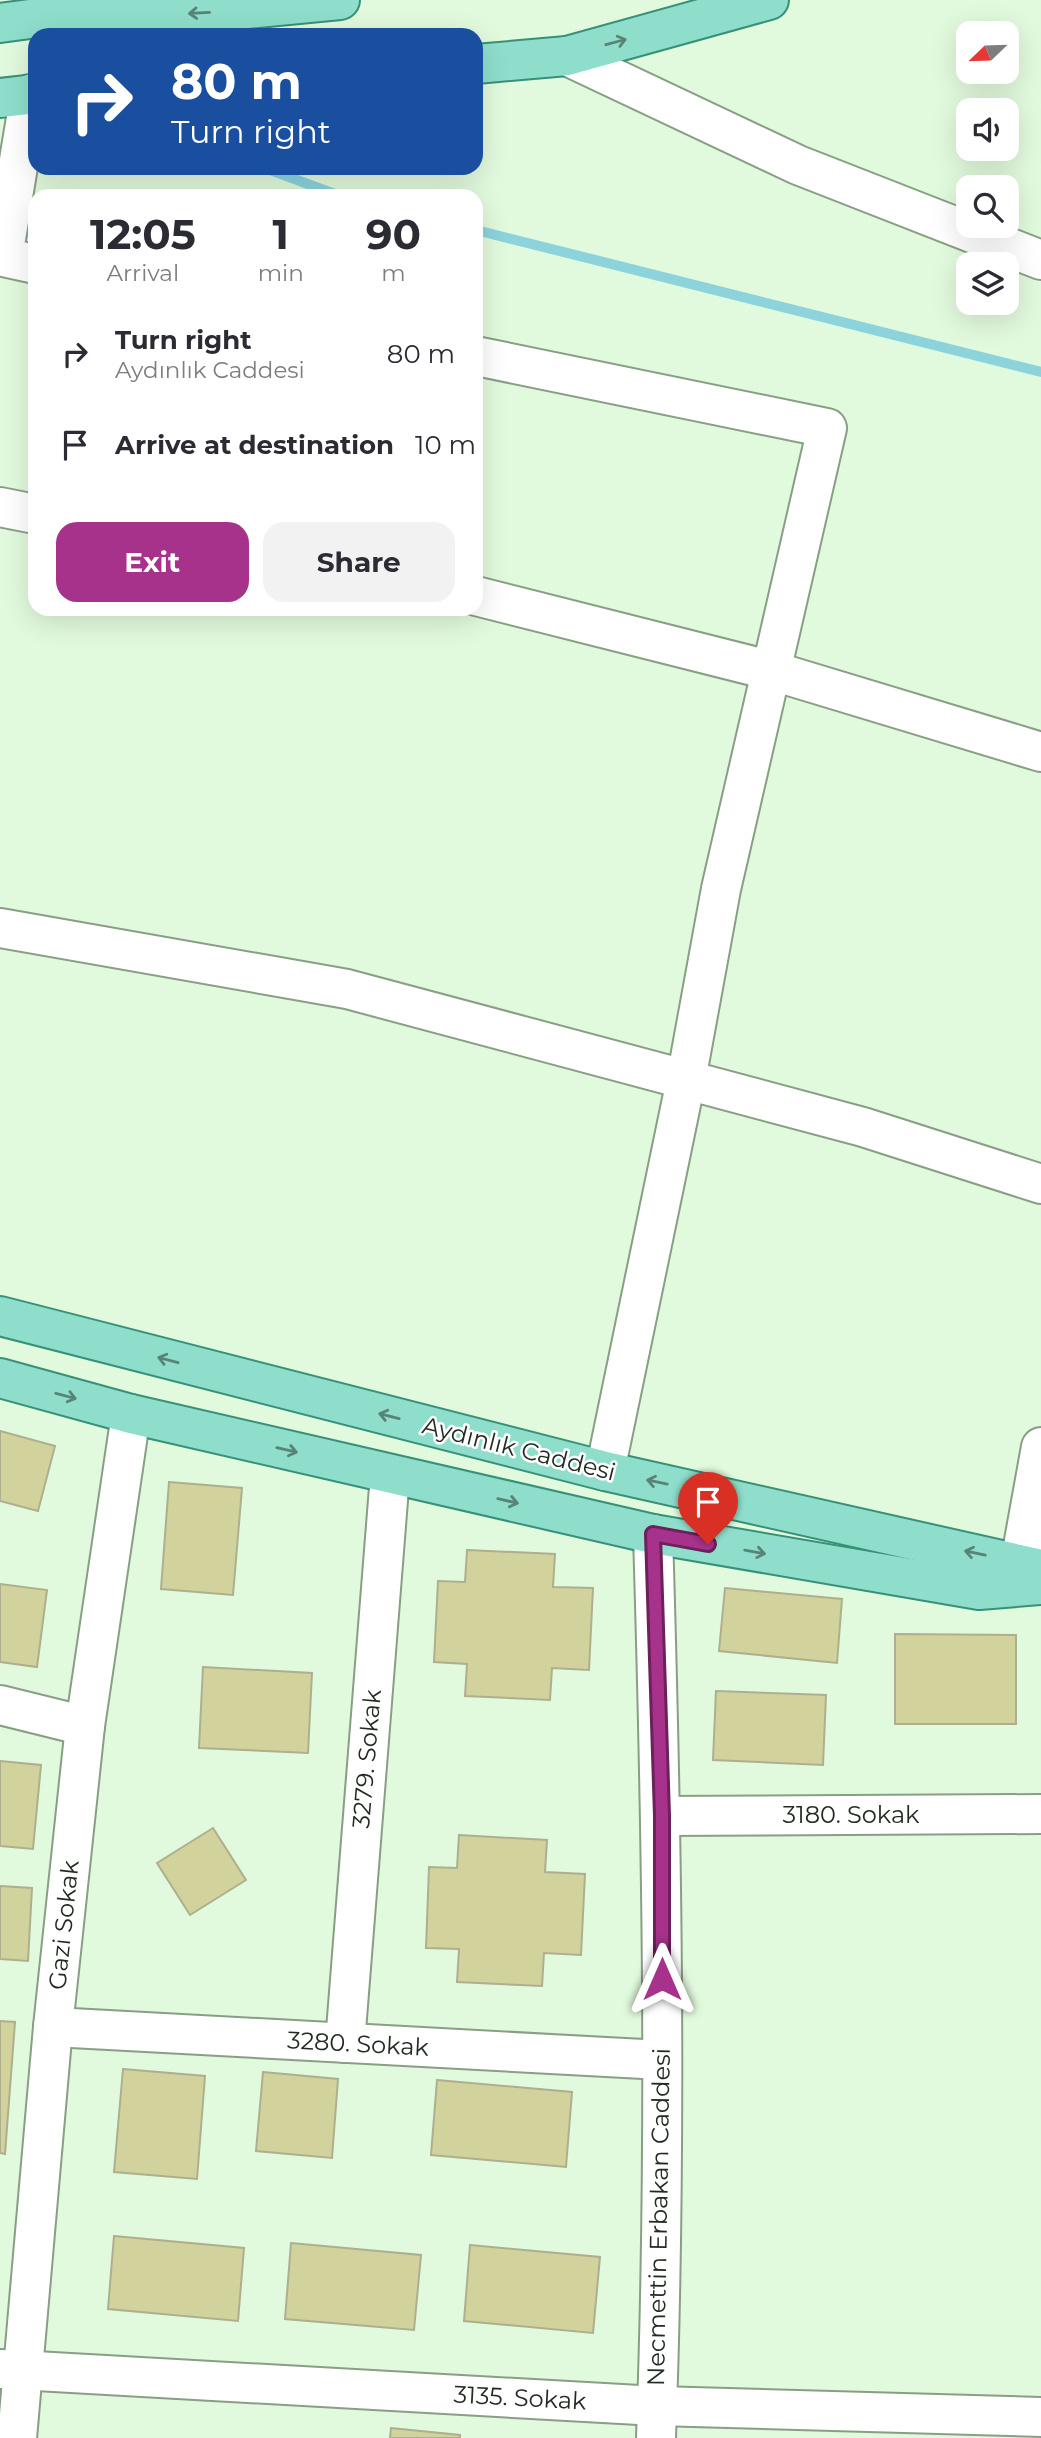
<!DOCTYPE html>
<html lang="en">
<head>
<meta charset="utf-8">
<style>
	:root { --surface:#fff; --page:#f2f2f3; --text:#2b2b33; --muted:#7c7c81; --accent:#a7328b }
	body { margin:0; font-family:Montserrat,sans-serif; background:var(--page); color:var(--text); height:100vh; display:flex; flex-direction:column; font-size:26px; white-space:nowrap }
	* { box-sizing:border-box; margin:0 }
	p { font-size:23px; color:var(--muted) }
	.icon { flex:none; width:38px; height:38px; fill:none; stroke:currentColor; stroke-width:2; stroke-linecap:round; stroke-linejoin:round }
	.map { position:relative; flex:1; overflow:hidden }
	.panel { position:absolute; left:28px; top:189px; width:455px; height:427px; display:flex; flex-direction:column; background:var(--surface); border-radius:21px; box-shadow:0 7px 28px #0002 }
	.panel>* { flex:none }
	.top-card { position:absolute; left:28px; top:28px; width:455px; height:147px; border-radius:21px; box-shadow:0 7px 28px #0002; background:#1a4fa0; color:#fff; overflow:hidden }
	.needle { width:46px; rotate:247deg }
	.tools { position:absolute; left:956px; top:21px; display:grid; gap:14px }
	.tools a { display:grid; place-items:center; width:63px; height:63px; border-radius:14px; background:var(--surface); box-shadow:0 7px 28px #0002; font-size:35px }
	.pin { position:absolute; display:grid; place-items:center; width:60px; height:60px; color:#fff; margin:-72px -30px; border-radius:50% 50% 50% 0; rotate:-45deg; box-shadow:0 0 7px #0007 }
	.pin .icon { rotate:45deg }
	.me { position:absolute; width:77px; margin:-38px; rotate:0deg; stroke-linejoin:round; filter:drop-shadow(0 0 5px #0008) }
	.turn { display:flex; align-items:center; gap:24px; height:147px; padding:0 28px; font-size:32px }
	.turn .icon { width:91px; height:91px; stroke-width:2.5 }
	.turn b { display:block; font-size:49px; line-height:60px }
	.eta { display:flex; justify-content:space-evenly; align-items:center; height:119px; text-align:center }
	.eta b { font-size:42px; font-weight:700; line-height:49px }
	.primary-button { display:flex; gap:14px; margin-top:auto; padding:14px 28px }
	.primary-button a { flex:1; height:80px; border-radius:21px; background:var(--accent); color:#fff; font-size:28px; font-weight:700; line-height:80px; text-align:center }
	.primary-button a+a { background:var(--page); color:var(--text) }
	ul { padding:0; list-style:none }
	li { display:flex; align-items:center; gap:21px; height:91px; padding:0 28px }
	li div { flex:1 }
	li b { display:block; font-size:26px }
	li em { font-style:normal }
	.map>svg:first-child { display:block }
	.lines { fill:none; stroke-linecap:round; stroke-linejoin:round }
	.stream { stroke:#8cd3dc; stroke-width:10 }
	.building { fill:#d2d39c; stroke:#aeaf8f; stroke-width:2 }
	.minor-casing { stroke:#899f85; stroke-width:42 }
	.major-casing { stroke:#379179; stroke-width:42 }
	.minor { stroke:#fff; stroke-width:38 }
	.major { stroke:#8edecb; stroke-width:38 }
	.oneway { stroke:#588476 }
	.route-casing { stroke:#6d205a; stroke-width:18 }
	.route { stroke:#a7328b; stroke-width:12 }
	.labels { text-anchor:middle; stroke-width:5; stroke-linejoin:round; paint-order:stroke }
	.street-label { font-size:24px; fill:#222b21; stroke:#fefefe }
</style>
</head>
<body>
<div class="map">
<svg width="1041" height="2438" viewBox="0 0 1041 2438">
	<rect width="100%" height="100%" fill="#e1f9dc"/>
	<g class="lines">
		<g class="stream">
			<polyline points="265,168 340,196"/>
			<polyline points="476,230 1041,372"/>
		</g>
	</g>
	<g class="building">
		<polygon points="0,1431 55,1446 38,1511 0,1501"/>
		<polygon points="169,1482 242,1488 233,1595 161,1589"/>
		<polygon points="467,1550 555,1554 553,1587 593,1588 589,1670 552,1668 550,1700 465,1696 467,1664 434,1662 438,1581 465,1582"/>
		<polygon points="0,1584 47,1590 37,1667 0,1662"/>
		<polygon points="725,1588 842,1599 837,1663 719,1651"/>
		<polygon points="895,1634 1016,1635 1016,1724 895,1724"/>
		<polygon points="203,1667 312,1673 308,1753 199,1748"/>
		<polygon points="716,1691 826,1695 823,1765 713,1760"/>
		<polygon points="0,1761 41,1765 33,1849 0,1846"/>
		<polygon points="213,1828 246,1880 190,1915 157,1863"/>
		<polygon points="459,1835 547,1840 545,1872 585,1874 581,1955 544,1953 542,1986 457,1982 459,1949 426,1948 429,1867 457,1868"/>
		<polygon points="0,1886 32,1888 28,1961 0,1959"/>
		<polygon points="0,2021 15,2022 5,2154 0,2153"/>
		<polygon points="123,2069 205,2076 197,2179 114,2172"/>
		<polygon points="263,2072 338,2079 332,2158 256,2151"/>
		<polygon points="437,2080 572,2092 566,2167 431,2155"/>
		<polygon points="114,2236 244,2248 238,2321 108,2309"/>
		<polygon points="291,2243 421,2255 414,2330 285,2319"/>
		<polygon points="470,2245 600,2257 593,2333 464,2321"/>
		<polygon points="391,2428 460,2435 460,2438 390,2438"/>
	</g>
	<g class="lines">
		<g class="minor-casing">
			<g id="minor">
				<polyline points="567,56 798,165 1041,260"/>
				<polyline points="30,94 3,257 35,264"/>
				<polyline points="476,356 827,428 721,889 686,1080 605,1471"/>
				<polyline points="0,507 35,514"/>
				<polyline points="476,596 773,671 1041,752"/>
				<polyline points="0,928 347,989 863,1127 1041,1184"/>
				<path d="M653,1534C662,1835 667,2137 656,2438"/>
				<polyline points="1020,1563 1041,1447"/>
				<polyline points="0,1705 85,1726"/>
				<polyline points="662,1816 1041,1814"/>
				<polyline points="53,2027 662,2060"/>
				<polyline points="345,2043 390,1475"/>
				<polyline points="0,2369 657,2406 1041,2417"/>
				<polyline points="17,2438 53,2027 85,1726 131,1414"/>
			</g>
		</g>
		<g class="major-casing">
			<g id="major">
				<polyline points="0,23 30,19 206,13 340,0"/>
				<polyline points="476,64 567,56 769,0"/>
				<polyline points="0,98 35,94"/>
				<polyline points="0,1316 605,1471 1041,1569"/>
				<polyline points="0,1378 131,1414 653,1534 979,1590 1041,1585"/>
			</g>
		</g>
		<use href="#minor" class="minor"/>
		<use href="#major" class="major"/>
	</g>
	<defs><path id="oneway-shaft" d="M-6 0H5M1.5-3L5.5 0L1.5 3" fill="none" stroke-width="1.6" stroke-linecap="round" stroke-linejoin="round" transform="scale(1.75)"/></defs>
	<g class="oneway">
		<use href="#oneway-shaft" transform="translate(199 13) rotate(177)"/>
		<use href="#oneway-shaft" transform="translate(616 42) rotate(-15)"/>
		<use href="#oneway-shaft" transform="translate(168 1360) rotate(-165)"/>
		<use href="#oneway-shaft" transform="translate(66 1396) rotate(15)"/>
		<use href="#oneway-shaft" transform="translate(389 1416) rotate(-166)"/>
		<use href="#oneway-shaft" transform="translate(287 1450) rotate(13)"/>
		<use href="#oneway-shaft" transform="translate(657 1482) rotate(-168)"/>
		<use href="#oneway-shaft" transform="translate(508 1501) rotate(13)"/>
		<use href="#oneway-shaft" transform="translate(755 1552) rotate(10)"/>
		<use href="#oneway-shaft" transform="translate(975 1553) rotate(-168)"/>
	</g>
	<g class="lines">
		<g class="route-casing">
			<polyline id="route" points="662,1979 662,1816 653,1534 708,1544"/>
		</g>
		<use href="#route" class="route"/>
	</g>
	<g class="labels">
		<g class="street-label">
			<text transform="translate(519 1449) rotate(14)" y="8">Aydınlık Caddesi</text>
			<text transform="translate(367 1759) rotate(-85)" y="8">3279. Sokak</text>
			<text x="851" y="1823">3180. Sokak</text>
			<text transform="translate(64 1925) rotate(-84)" y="8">Gazi Sokak</text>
			<text transform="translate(358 2044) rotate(3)" y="8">3280. Sokak</text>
			<text transform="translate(659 2217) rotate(-89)" y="8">Necmettin Erbakan Caddesi</text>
			<text transform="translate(520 2398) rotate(3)" y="8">3135. Sokak</text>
		</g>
	</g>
</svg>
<div class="tools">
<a><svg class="needle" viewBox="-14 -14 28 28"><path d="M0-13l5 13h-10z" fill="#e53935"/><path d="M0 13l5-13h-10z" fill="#7c7c81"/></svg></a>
<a><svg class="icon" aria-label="sound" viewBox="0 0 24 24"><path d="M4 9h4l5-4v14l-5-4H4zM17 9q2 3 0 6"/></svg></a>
<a><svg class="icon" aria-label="search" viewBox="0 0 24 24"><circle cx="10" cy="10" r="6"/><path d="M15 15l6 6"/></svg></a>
<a><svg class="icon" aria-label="layers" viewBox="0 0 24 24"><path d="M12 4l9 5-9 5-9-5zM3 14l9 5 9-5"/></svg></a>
</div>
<div class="pin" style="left:708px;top:1544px;background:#d93025"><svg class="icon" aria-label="arrive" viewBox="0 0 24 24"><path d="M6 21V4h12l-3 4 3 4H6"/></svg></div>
<svg class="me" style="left:662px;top:1979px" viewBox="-20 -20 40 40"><path d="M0-17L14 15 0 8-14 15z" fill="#a7328b" stroke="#fff" stroke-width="4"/></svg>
<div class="top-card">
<div class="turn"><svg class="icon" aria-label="right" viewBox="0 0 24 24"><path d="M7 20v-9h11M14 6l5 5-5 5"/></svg><div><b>80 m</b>Turn right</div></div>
</div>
<section class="panel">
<div class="eta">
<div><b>12:05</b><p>Arrival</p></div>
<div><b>1</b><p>min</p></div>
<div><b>90</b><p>m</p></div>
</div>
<ul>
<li><svg class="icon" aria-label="right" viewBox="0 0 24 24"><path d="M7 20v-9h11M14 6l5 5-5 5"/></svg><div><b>Turn right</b><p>Aydınlık Caddesi</p></div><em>80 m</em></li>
<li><svg class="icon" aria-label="arrive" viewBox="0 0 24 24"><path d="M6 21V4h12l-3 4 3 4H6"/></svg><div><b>Arrive at destination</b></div><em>10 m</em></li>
</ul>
<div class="primary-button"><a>Exit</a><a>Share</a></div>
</section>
</div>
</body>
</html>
